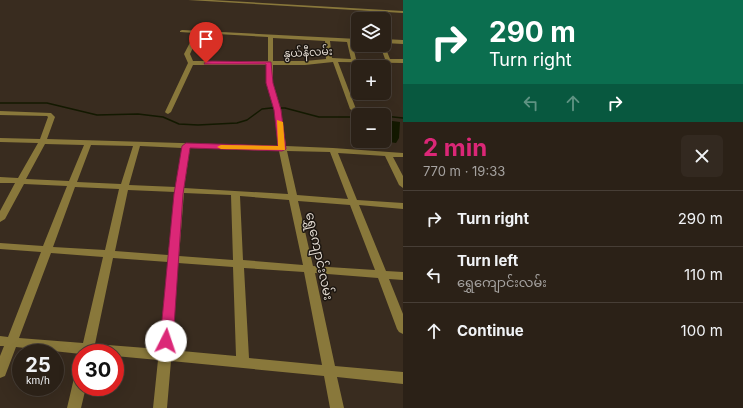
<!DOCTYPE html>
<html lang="en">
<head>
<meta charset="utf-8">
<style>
	:root { --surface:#2b2117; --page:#332920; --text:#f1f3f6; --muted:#a6a3a1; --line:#473e36; --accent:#db2777 }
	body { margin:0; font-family:Inter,"Noto Sans Myanmar",sans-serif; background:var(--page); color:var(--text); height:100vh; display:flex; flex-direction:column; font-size:15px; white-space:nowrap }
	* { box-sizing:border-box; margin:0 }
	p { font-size:13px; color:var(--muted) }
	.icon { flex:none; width:22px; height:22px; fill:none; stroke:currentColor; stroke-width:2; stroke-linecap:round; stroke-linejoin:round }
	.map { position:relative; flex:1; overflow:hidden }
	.drawer { display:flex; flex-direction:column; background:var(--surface); width:340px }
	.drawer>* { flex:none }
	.guide { background:#0b6e4f; color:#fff; overflow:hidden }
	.controls { position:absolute; left:351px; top:12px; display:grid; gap:8px }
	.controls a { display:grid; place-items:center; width:40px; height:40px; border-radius:6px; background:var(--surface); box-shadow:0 4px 16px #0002,0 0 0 1px var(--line); font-size:20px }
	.speed { position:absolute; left:12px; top:344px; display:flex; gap:8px; font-size:20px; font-weight:700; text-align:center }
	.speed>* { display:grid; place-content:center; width:52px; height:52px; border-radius:50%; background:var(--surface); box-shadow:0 4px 16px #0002,0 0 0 1px var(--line); line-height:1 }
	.speed small { font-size:10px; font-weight:400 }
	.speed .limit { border:6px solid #d22; background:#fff; color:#111 }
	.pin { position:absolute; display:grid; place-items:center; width:34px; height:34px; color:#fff; margin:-41px -17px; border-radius:50% 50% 50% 0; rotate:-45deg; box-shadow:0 0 4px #0007 }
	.pin .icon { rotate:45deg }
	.me { position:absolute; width:44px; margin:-22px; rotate:4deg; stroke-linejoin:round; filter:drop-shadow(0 0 3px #0008) }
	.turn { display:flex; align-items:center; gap:14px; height:84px; padding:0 20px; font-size:18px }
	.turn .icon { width:52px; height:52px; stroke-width:2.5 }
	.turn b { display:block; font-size:28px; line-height:34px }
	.lanes { display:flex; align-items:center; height:38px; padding:0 20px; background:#0003; justify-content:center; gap:20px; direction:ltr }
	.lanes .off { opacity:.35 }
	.round { display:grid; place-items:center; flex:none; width:42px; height:42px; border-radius:6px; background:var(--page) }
	.head { display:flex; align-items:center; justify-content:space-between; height:68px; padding:0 20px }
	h1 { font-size:24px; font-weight:700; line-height:30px; color:var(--accent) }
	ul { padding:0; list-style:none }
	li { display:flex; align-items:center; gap:12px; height:56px; padding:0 20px; border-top:1px solid var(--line) }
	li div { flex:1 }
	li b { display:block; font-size:15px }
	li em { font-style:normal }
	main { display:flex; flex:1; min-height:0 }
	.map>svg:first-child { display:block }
	.water { fill:#131900 }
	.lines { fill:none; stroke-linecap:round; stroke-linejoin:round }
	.stream { stroke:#131900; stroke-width:1.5 }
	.minor { fill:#89783b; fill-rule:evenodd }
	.route { fill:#db2777; stroke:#8e194d }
	.slow { fill:#f59e0b }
	.labels { text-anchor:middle; stroke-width:3; stroke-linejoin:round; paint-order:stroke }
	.far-street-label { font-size:11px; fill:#dfd7ce; stroke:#1c1610 }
	.street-label { font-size:13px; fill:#dfd7ce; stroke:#1c1610 }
</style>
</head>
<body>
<main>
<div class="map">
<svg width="403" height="408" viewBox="0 0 403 408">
	<rect width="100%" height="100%" fill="#392c1f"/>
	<polygon class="water" points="384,120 400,122 399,138 396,143 382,141 384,141"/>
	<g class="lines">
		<g class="stream">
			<polyline points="0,103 47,103 97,115 138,114 163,117 179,124 198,125 237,123 247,120 262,109 271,108 285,108 319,117 358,117"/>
			<polyline points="384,116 403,118"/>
		</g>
		<g class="minor">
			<polygon points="188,0 212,0 403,11 403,13"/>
			<path d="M182,30L358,39V43L352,42L356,59H385L380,45H384V44L390,59H403V63L338,62L356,109L353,111L350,109L333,62L305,65H273V83L281,110L286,146L333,148L403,153V157H393L403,176V188L399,185L385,156L338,153L357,200L403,203V209L359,205L386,271L403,272V280L389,279L403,314V334L399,332L397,329L378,278L315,273L335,366L403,372V384L337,377L344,408H330L324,376L171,361L167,408H153L158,360L115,356V353L81,354L16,347L5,376L0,378V356L4,346H0V336L8,337L41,252L0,249V243L43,246L67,186L24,184L5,219L0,222V211L15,183H0V177L18,178L38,143L0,142V138L40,139L48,117L47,116L0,115V111L51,113L55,117L47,139L278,146L275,110L267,83L268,65H193L171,112L168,114L166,113L165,112L188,63L184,54L195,33L180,32V31ZM200,33L268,37V61H193L190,54ZM273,38L325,41L326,59L305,61H273ZM330,41L347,42L351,59L332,58ZM45,144L84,145L69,181L26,179ZM91,145L133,146L121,184L77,182ZM140,146L182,148L176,187L129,185ZM190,148L279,151L288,194L184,188ZM287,151L330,152L348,199L297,195ZM75,187L119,189L105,250L53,247ZM128,190L175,192L168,255L115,251ZM184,193L231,195L233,260L179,256ZM240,196L289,200L303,265L243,260ZM298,201L350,205L375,270L313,266ZM51,253L103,257L83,343L19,338ZM113,258L168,262L159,349L95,344ZM178,263L233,267L236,356L171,350ZM244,268L304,272L322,365L249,358Z"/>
			<polygon points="384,39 403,40 403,44 384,43"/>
			<polygon points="81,372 81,387 86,387 81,408 67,408 74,378 76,374"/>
		</g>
	</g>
	<polygon class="route" points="206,61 271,62 273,83 281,110 286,149 282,151 190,148 183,194 173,341 171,345 166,346 162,345 160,341 174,194 182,146 186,143 278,146 274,110 266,83 266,64 204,64"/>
	<polygon class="slow" points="277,120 283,122 285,150 221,149 217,147 221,145 278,146"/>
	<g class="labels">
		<g class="far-street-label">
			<text transform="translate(308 52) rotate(-3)" y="4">နွယ်နီလမ်း</text>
		</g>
		<g class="street-label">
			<text transform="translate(320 256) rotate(78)" y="5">ရွှေကျောင်းလမ်း</text>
		</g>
	</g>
</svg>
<div class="controls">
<a><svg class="icon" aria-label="layers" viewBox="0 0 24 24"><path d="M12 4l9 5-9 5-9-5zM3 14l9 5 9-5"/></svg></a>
<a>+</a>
<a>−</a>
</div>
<div class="speed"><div>25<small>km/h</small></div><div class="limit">30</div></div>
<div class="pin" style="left:206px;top:63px;background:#d93025"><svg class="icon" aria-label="arrive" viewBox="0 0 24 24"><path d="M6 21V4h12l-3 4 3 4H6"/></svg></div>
<svg class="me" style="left:166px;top:341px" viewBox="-20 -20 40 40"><circle r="19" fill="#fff"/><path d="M0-13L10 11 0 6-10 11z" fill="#db2777"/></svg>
</div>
<section class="drawer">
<div class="guide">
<div class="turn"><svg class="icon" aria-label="right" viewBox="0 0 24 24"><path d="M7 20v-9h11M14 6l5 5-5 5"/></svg><div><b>290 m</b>Turn right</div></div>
<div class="lanes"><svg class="icon off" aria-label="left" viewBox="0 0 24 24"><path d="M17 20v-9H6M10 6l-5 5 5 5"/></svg><svg class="icon off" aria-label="ahead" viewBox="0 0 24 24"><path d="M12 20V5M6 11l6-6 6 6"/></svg><svg class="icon" aria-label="right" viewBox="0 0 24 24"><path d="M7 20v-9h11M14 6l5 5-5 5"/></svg></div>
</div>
<div class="head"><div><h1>2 min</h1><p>770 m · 19:33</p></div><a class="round"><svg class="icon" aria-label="close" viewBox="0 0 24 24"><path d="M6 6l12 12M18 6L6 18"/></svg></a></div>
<ul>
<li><svg class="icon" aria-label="right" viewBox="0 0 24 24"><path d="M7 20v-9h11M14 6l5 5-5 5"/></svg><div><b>Turn right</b></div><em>290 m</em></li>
<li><svg class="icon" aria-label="left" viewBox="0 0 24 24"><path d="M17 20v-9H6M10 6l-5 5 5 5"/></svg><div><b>Turn left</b><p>ရွှေကျောင်းလမ်း</p></div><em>110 m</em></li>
<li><svg class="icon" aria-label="ahead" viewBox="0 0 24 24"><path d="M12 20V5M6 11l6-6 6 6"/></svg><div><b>Continue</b></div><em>100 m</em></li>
</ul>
</section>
</main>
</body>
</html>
